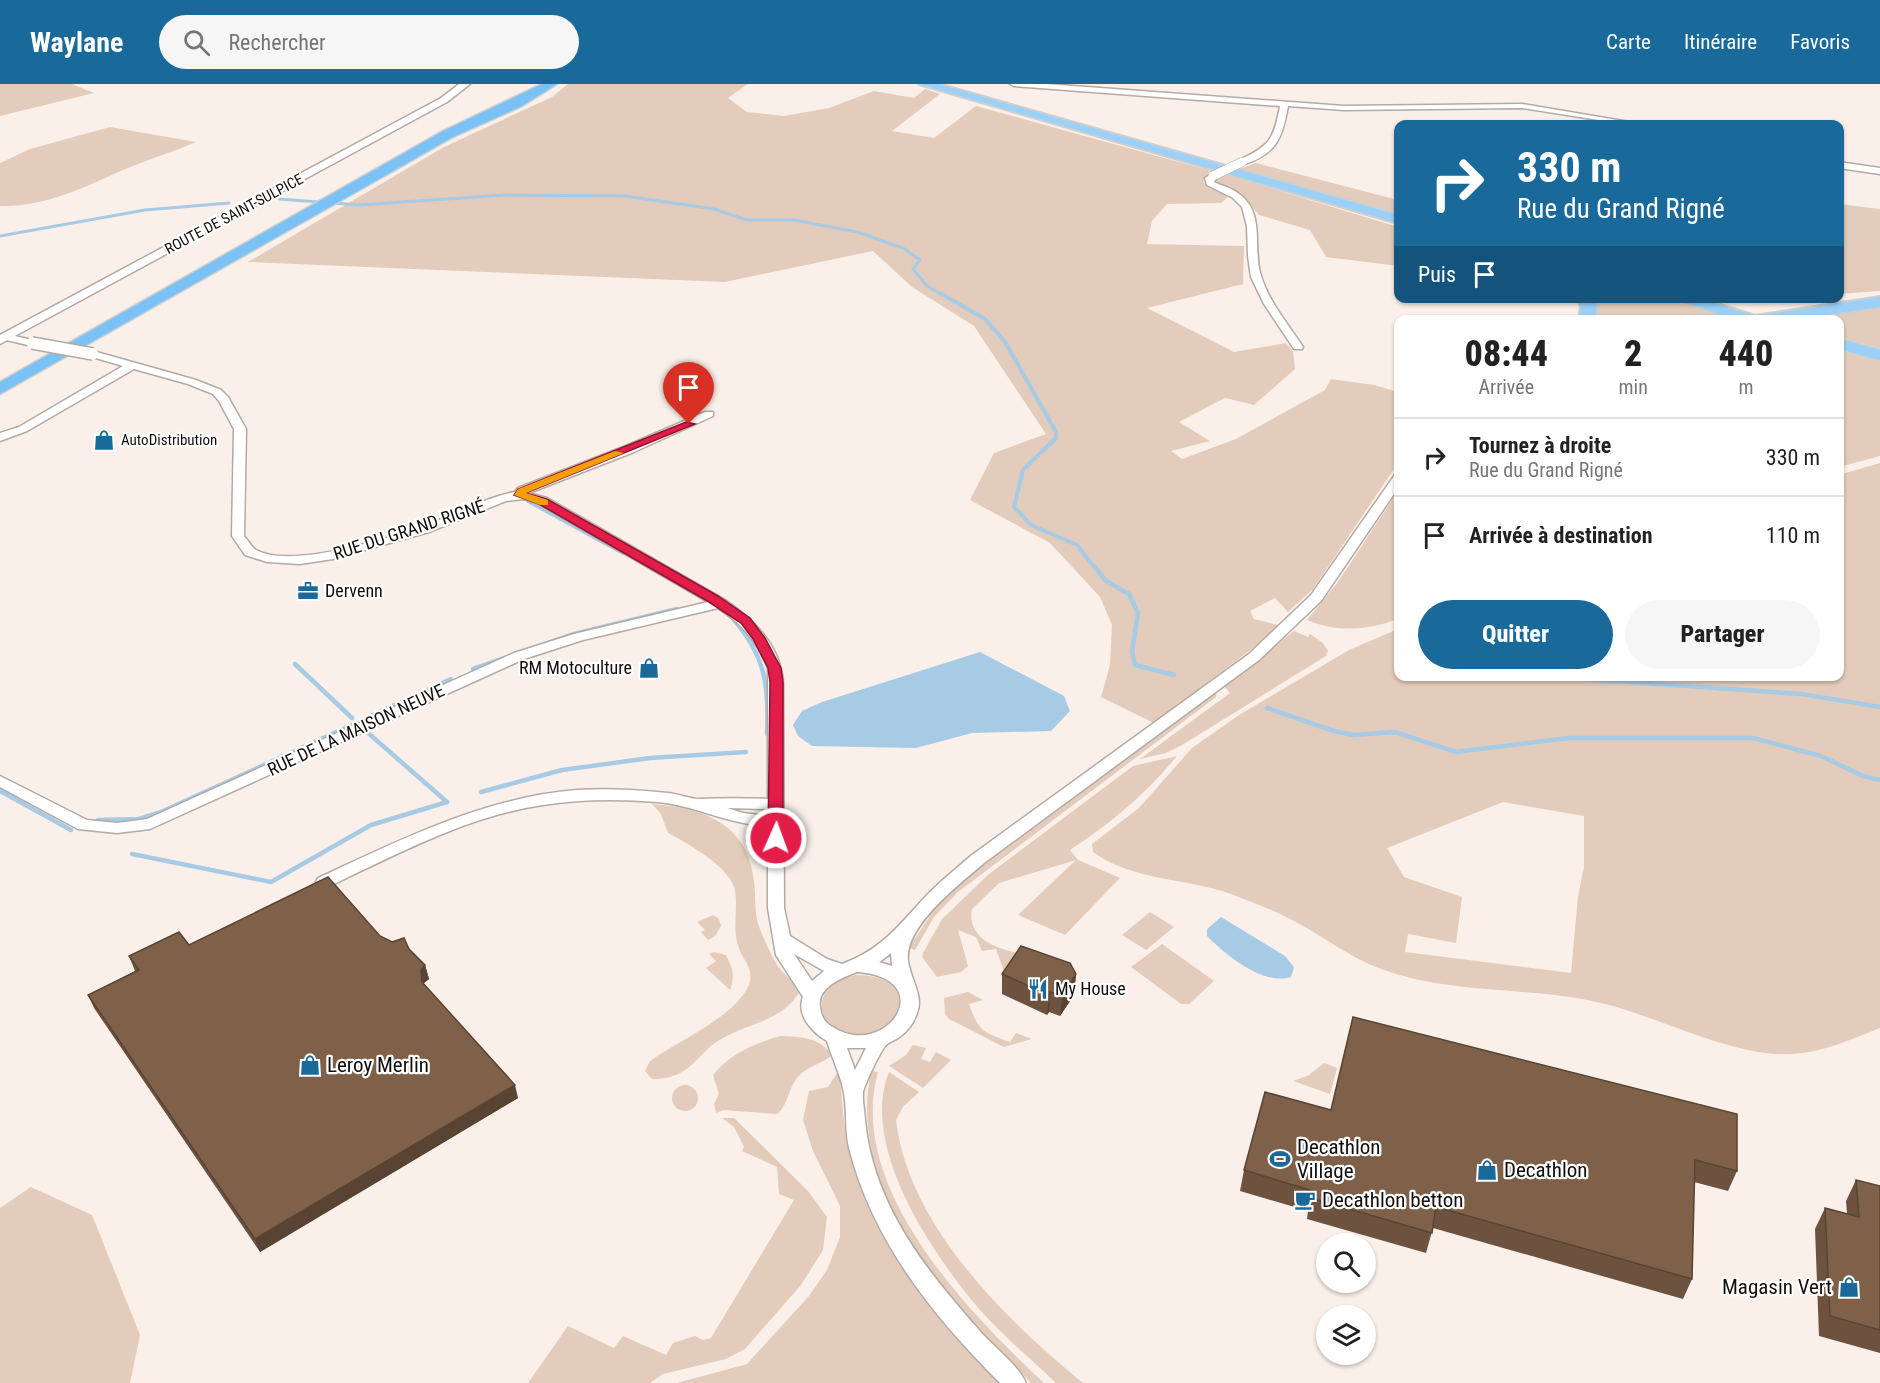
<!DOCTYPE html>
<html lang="fr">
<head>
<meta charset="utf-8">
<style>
	:root { --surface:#fff; --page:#f6f6f6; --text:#222; --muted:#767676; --line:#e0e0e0; --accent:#19699b }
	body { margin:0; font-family:"Roboto Condensed",sans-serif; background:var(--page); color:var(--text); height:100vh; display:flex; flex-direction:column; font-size:22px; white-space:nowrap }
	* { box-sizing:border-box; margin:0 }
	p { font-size:20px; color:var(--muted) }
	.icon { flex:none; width:33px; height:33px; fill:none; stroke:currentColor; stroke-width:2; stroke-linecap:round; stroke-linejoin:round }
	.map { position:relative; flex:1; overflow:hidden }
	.drawer { position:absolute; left:1394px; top:231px; width:450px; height:366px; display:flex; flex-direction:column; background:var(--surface); border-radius:12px; box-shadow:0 2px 4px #0004 }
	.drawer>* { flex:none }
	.hud { position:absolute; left:1394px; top:36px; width:450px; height:183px; border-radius:12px; box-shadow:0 2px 4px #0004; background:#19699b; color:#fff; overflow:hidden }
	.fabs { position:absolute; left:1316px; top:1149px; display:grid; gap:12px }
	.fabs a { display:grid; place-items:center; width:60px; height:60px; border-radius:50%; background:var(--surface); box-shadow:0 2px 4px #0004; font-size:30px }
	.pin { position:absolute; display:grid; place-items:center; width:51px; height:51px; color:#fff; margin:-62px -26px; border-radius:50% 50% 50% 0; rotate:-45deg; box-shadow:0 0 6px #0007 }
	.pin .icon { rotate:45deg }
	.me { position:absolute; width:66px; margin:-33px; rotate:2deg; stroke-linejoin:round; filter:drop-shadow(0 0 4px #0008) }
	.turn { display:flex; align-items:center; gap:21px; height:126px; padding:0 24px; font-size:27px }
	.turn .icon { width:78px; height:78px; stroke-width:2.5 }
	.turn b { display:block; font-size:42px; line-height:51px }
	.then { display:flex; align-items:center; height:57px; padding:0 24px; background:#0003; gap:12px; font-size:22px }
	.eta { display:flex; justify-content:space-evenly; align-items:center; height:102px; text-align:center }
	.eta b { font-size:36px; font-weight:800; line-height:42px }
	.button { display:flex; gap:12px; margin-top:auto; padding:12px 24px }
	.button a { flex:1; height:69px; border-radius:36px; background:var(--accent); color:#fff; font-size:24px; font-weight:800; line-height:69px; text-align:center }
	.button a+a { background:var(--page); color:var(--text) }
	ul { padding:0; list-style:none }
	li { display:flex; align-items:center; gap:18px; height:78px; padding:0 24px; border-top:2px solid var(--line) }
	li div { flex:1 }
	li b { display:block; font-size:22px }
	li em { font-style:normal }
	header { display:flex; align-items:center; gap:36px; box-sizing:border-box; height:84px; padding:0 30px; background:var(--accent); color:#fff }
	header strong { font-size:28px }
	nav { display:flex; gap:33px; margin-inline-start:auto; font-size:21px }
	.search { width:420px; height:54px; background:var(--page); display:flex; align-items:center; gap:15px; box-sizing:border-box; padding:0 21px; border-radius:33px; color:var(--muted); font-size:22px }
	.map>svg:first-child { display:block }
	.green { fill:#e3ccbb; fill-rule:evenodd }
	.water { fill:#a7cae5 }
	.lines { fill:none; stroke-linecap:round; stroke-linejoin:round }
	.stream-far2 { stroke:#a7cae5; stroke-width:3 }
	.stream-far1 { stroke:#a7cae5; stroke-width:4 }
	.stream { stroke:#a7cae5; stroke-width:4.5 }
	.minor-casing { stroke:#b3aaa3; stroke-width:3 }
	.tertiary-casing { stroke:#b3aaa3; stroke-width:3 }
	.primary-casing { stroke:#cfcfce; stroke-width:4 }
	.trunk-casing { stroke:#cfcfce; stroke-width:3 }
	.minor { fill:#fff; fill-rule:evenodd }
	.tertiary { fill:#fff; fill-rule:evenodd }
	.primary { fill:#9bd1f8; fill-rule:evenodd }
	.trunk { fill:#7ac2f6; fill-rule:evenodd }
	.minor-bridge-far1-casing { stroke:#b3aaa3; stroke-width:10; stroke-linecap:butt }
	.minor-bridge-casing { stroke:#b3aaa3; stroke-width:14; stroke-linecap:butt }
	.minor-bridge-far1 { stroke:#fff; stroke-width:9 }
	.minor-bridge { stroke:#fff; stroke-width:11 }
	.wall { fill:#6d533f }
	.shaded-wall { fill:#594433 }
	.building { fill:#7f6149; stroke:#594433; stroke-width:1.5 }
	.route { fill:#e11d48; stroke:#92132f; stroke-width:1.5 }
	.slow { fill:#f59e0b }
	.labels { text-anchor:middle; stroke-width:4.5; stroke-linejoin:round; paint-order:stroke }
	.far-street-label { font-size:15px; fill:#110e0c; stroke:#fff }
	.far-poi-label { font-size:15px; fill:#110e0c; stroke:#fff; text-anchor:start }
	.street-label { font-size:18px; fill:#110e0c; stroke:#fff }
	.poi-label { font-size:18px; fill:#110e0c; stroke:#fff; text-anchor:start }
	.near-poi-label { font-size:21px; fill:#110e0c; stroke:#fff; text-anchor:start }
</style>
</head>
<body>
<header>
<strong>Waylane</strong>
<div class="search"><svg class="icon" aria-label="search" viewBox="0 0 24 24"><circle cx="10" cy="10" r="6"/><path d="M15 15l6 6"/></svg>Rechercher</div>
<nav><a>Carte</a><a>Itinéraire</a><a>Favoris</a></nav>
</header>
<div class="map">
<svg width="1880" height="1299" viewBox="0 0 1880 1299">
	<rect width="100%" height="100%" fill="#faf0e9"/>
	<g class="green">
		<polygon points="0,0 72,0 94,9 0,32"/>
		<polygon points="568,0 748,0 728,14 747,28 784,32 829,24 874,7 914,14 925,5 940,10 892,47 934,54 976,22 1215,88 1204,94 1204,99 1207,103 1229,112 1221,119 1167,120 1152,137 1147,160 1244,162 1243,200 1147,224 1234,268 1286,259 1293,267 1295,285 1254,321 1225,314 1179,338 1210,357 1171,367 1182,375 1236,355 1325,306 1331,295 1374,301 1398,308 1398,379 1313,505 1288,528 1275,514 1250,527 1254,535 1282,542 1154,639 1101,613 1110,581 1112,541 1100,513 1050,459 970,416 994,369 1046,350 974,242 912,203 873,167 725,198 248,178 444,63 552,13"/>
		<path d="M110,43L196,58C172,68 147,76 123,86C83,104 45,123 0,122V79L30,65Z"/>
		<polygon points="1256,79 1398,116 1398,130 1240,85"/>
		<polygon points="1224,90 1398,143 1398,182 1326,173 1310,146 1259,131 1242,111 1216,100 1214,96"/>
		<polygon points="1839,120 1880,125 1880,207 1839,210"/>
		<polygon points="1593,215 1667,215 1730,234 1594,235 1597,227"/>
		<polygon points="1880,223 1880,264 1839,253 1839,236 1786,236"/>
		<polygon points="1839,267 1880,278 1880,372 1839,383"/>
		<path d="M1880,379V622L1800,608L1801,612L1880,625V944C1852,955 1824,968 1793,970C1735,974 1662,934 1605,920C1530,901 1455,912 1381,885C1348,873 1318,848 1286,833C1268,824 1249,817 1231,810C1187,794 1132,797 1093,768L1092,760L1139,724L1192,664L1239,631L1349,566L1398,545V592H1839V391ZM1503,718L1584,732V783L1578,812L1571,889L1405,868L1408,850L1456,859L1462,813L1404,793L1387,764Z"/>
		<path d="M1398,407V535C1368,546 1337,549 1307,536L1338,498Z"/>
		<polygon points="1294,547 1308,553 1310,550 1323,559 1328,567 1326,572 1182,661 1166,669 1140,675 1230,609 1224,602"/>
		<polygon points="1217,607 1216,613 958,808 934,833 915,866 909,864 933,827 973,788"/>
		<path d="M1177,672C1146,710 1111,739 1070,766L1078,776L1120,794L1065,851L1018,831L1076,776L999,799L972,825C966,858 1004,867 1029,871L1007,896L996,865L982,867L976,853L958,846L968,882L961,888L937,893L922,873L923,869L942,835L989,790L1133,682Z"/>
		<path d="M652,720C703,724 748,739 754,797C756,812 754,829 759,843C764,855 770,869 777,881C783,891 796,897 799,909C779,940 743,939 715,959C703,967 693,983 680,989C670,994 663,995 652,995L645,987L650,977C677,958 723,938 743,911C761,886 742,880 737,858C733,841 738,824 735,807C732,784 687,759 668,749L661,730Z"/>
		<polygon points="1150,828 1174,843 1146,866 1122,851"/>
		<polygon points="713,831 719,835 721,842 715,852 708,856 701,848 705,846 697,838"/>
		<polygon points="1162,860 1214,897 1189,920 1181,920 1131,883"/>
		<path d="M714,868L726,871C733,884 735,893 730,906L706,884L716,877L709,870Z"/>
		<path d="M855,891C942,891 886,985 826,937C813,912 832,897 855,891Z"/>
		<path d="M968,908L983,916L969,920C979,948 983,948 1010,958L1016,949L1032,955L1004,963L949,935L945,930L944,914Z"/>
		<path d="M780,952C802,953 818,953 833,971C822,980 805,983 797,994C788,1005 788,1022 777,1030L723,1026L716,1029L714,1020L719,1010L713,991C731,969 753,960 780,952Z"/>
		<polygon points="913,961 926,964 921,975 930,978 936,968 951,976 923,1004 889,982 906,971"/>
		<polygon points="1324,979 1337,984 1330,1010 1293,997 1309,991"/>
		<path d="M839,986C842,1009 842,1032 847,1054C868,1152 930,1231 1000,1299H677L747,1280L809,1212L827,1186L840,1153V1122L813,1067L803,1036L809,1007L828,1003Z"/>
		<path d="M871,987L878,988C846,1103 967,1227 1044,1299H1031C952,1221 845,1108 871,987Z"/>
		<path d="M889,988L919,1008L903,1023L896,1036C908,1141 1006,1236 1083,1299H1056C1031,1275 1003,1252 980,1226C933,1171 859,1063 889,988Z"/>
		<circle cx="685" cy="1014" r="13"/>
		<polygon points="722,1034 734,1034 808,1107 827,1133 823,1166 801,1201 745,1265 726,1275 663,1290 650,1299 528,1299 568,1242 614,1264 623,1252 666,1271 673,1259 695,1252 703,1256 711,1254 794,1116 779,1110 777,1083 742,1067 744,1063 734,1043"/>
		<polygon points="31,1103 92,1131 140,1251 130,1299 0,1299 0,1124"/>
	</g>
	<g class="water">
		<polygon points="980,568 1064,612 1070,627 1051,647 972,649 916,664 812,662 798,652 793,641 802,627 822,618"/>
		<path d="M1221,833L1285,872L1294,883L1291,893C1263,902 1226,871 1207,852V845Z"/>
	</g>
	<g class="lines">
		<g class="stream-far2">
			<polyline points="279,115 359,121 505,111 625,112 714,125 746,136 794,136 857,148 903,164 920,176 913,185 927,202 942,211"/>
			<polyline points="0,152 145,126 229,119"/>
		</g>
		<g class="stream-far1">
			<polyline points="940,209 985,235 1005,258 1056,348 1056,354 1023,386 1014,423 1031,441 1077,461 1095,484"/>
			<polyline points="528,417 623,469"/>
		</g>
		<g class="stream">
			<polyline points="1094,482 1106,497 1129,510 1138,529 1132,568 1135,581 1174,591"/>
			<path d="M734,536C766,573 769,603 767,650"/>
			<polyline points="295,580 352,634"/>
			<polyline points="473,585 574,550 677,525"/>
			<polyline points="1544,592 1801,610 1880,623"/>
			<polyline points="1267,624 1334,647 1353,651 1395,648 1456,668 1569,654 1753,654 1821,672 1863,692 1880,696"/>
			<polyline points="366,634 451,595"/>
			<polyline points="367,648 447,718"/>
			<polyline points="0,707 71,746"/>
			<polyline points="481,708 562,686 650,674 746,668"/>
			<polyline points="98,736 139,735 161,728 356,639"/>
			<polyline points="132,770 271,798 371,741 447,718"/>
		</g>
		<g class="minor-casing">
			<g id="minor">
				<path d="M1010,0H1046L1344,22L1522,20L1641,40H1624L1522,24L1344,26L1288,22C1282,56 1276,70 1242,81L1239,80V76C1270,62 1274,55 1280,22L1014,2Z"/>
				<polygon points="1839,78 1880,84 1880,90 1839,84"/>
				<path d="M1213,89L1217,92L1214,98C1222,102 1232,104 1239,110C1266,129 1252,165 1261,192C1269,218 1288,240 1303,263L1302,265H1294L1264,220L1251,193L1248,172L1247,142L1242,123L1233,114L1207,101L1205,94Z"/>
				<polygon points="6,250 36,257 37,259 32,262 2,255 1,253"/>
				<path d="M93,267L196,296L221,306L228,313L246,345L244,452C248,456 251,463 256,466C293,487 408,449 447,433C470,424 491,412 515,408L518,404L626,362L705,328H713V332L634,368L529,409L547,414L725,516C754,536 780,561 783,598L784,824L790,852L827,875L842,880C884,865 901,838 930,808C943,795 958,783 972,771L1249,570L1311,511L1394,392L1398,391V404L1321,517L1259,576L984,779C960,800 904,842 908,877C910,894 924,912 917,929C914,939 907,948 898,954C895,956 889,958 886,961C881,966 863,1003 863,1009C862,1018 865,1028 865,1037C874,1121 924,1184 978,1245C992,1262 1017,1279 1026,1299H1000C933,1232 873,1158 849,1064C845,1046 847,1027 844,1009C841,992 832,974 827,957C812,948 796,931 803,913L776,871L768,824V742C729,741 695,721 657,718C619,715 581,715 543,721C468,732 397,770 330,802H318L316,798L318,794C400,756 485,713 577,706C607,704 639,706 668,709C678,710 690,715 700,715C722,714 745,714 768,715V584C757,557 742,540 718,524L583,556L524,575L150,745L117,749L78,745L0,703V692L87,736L117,739L147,735L514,569L574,550L708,518L539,420L524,415L506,417L429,448L333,475L300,480L267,478L245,471L232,452L234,345L219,317L213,310L188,300L134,285L27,347L0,357V349L19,343L123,282L89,272L88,270ZM727,724L768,725V732L743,729ZM891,869L892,882L879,878L881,877ZM794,870L824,887L812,897ZM857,888C942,894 886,979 831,942C824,938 821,931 820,923C817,903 842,894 857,888ZM847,964H866L855,986Z"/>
			</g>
		</g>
		<g class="tertiary-casing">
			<polygon id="tertiary" points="459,0 470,0 447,18 0,260 0,251 441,14"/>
		</g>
		<g class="primary-casing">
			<g id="primary">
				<polygon points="919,0 938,0 1398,131 1398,139"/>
				<polygon points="1880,213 1880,223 1792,236 1735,236 1673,214 1698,214 1755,232"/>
				<polygon points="1578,214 1593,214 1597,223 1595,236 1579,236 1581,223"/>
				<polygon points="1839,255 1880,266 1880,276 1839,265"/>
			</g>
		</g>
		<g class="trunk-casing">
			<polygon id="trunk" points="542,0 557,0 522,22 453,53 0,310 0,298 443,47"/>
		</g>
		<use href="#minor" class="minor"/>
		<use href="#tertiary" class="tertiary"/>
		<use href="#primary" class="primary"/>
		<use href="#trunk" class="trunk"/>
		<g class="minor-bridge-far1-casing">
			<polyline id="minor-bridge-far1" points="1213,92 1242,78"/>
		</g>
		<g class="minor-bridge-casing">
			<polyline id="minor-bridge" points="32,259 93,270"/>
		</g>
		<use href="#minor-bridge-far1" class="minor-bridge-far1"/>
		<use href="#minor-bridge" class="minor-bridge"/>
	</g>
	<g class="wall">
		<polygon points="380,852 409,865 425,881 429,895 424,899 424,900 518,1014 260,1168 94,924 88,911 135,887 129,872 189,861"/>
		<polygon points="1002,890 1076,890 1074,911 1060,932 1049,928 1047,931 1002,910"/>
		<polygon points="1353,933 1737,1087 1728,1107 1694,1098 1692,1195 1683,1215 1433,1144 1426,1169 1307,1135 1308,1127 1240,1107 1244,1086 1331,1026"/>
		<polygon points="1856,1096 1880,1102 1880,1269 1819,1252 1815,1145 1825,1124 1847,1130 1846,1117"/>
	</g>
	<g class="shaded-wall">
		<polygon points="425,881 429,895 424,899 426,912 421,886"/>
		<polygon points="1076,890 1074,911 1060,932 1062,912"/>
		<polygon points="1050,908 1049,928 1047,931 1049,911"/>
		<polygon points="515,1001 518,1014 260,1168 255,1155"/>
	</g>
	<g class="building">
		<polygon points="328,793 380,852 392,858 404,854 409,865 425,881 421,886 422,898 515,1001 255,1155 88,911 139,886 129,872 179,848 189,861"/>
		<polygon points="1021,862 1070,879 1076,890 1062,912 1050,908 1049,911 1002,890"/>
		<polygon points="1353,933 1737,1030 1737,1087 1695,1076 1692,1195 1436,1123 1432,1149 1311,1114 1313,1107 1244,1086 1265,1008 1331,1026"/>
		<polygon points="1856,1096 1880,1102 1880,1246 1830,1232 1825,1124 1859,1133"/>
	</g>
	<polygon class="route" points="686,338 695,340 526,409 547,415 718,512 750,534 765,554 781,584 783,598 783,754 776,759 768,754 770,598 768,584 753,555 741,539 709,518 539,420 514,411 518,405"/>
	<polygon class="slow" points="615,367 624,369 526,409 548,416 548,421 540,421 514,411 518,405"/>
	<defs>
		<g id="shop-bare" transform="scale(1.62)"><path d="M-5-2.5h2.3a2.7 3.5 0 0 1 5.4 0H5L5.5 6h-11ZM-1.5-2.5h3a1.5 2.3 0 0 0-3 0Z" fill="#19699b" stroke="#fff" stroke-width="2.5" paint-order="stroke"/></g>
		<g id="office-bare" transform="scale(1.62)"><path d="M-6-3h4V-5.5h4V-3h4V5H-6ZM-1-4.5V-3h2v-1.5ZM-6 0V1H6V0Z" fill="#19699b" stroke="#fff" stroke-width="2.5" paint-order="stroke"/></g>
		<g id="restaurant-bare" transform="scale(1.62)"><path d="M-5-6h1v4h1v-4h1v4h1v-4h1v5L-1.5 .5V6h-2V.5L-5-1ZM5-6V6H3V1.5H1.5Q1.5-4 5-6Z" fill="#19699b" stroke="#fff" stroke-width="2.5" paint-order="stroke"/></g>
		<g id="stadium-bare" transform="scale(1.62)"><path d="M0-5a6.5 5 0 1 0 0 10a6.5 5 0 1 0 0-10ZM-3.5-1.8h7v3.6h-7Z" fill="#19699b" stroke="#fff" stroke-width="2.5" paint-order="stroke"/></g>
		<g id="cafe-bare" transform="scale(1.62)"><path d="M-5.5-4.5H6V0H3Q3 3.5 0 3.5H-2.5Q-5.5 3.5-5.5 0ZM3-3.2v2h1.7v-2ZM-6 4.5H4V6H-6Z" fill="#19699b" stroke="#fff" stroke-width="2.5" paint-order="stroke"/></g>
	</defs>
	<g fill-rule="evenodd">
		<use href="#shop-bare" x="104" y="356"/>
		<use href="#office-bare" x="308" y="507"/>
		<use href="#shop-bare" x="649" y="584"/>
		<use href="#restaurant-bare" x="1038" y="905"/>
		<use href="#shop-bare" x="310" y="981"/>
		<use href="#stadium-bare" x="1280" y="1075"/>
		<use href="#shop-bare" x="1487" y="1086"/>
		<use href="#cafe-bare" x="1305" y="1116"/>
		<use href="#shop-bare" x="1849" y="1203"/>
	</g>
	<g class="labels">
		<g class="far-street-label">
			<text transform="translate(234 130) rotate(-28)" y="5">ROUTE DE SAINT-SULPICE</text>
		</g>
		<g class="far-poi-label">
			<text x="121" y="361">AutoDistribution</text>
		</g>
		<g class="street-label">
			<text transform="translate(409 446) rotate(-18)" y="6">RUE DU GRAND RIGNÉ</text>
			<text transform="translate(356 646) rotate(-25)" y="6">RUE DE LA MAISON NEUVE</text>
		</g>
		<g class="poi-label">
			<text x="325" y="513">Dervenn</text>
			<text x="632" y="590" text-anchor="end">RM Motoculture</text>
			<text x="1055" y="911">My House</text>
		</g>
		<g class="near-poi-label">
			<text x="327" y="988">Leroy Merlin</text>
			<text x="1297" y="1070">Decathlon<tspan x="1297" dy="24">Village</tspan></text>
			<text x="1504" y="1093">Decathlon</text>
			<text x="1322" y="1123">Decathlon betton</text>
			<text x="1832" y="1210" text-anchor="end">Magasin Vert</text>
		</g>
	</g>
</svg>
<div class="fabs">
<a><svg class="icon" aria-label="search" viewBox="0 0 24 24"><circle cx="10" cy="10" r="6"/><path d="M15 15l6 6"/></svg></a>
<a><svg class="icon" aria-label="layers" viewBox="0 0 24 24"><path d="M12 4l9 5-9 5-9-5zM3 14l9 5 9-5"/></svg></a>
</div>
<div class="pin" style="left:689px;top:340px;background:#d93025"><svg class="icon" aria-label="arrive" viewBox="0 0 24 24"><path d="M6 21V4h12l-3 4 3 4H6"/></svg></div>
<svg class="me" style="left:776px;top:754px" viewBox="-20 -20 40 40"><circle r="17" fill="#e11d48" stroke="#fff" stroke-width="3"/><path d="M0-11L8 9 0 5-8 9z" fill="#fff"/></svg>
<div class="hud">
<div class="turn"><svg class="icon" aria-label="right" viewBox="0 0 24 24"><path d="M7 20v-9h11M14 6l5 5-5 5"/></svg><div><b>330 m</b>Rue du Grand Rigné</div></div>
<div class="then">Puis<svg class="icon" aria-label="arrive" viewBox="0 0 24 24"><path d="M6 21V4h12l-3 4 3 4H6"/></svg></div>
</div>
<section class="drawer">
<div class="eta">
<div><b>08:44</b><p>Arrivée</p></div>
<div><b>2</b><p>min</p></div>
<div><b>440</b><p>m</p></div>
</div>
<ul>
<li><svg class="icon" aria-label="right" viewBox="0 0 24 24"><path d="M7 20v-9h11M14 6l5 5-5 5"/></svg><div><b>Tournez à droite</b><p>Rue du Grand Rigné</p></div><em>330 m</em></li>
<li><svg class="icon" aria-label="arrive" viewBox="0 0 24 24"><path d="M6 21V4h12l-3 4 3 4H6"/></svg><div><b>Arrivée à destination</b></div><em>110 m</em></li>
</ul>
<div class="button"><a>Quitter</a><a>Partager</a></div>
</section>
</div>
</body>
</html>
